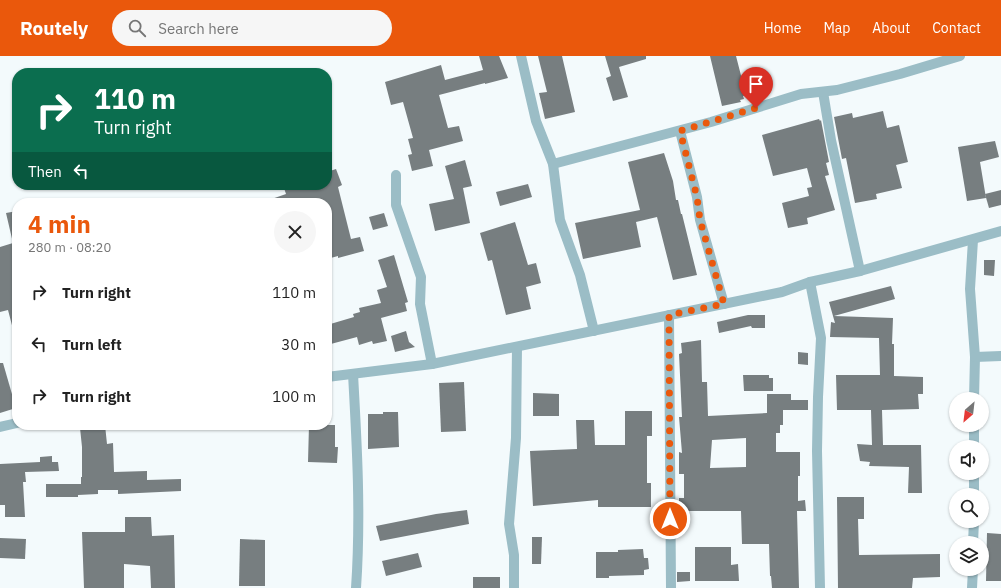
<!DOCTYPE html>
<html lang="en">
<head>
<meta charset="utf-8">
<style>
	:root { --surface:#fff; --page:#f6f6f6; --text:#222; --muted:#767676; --accent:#ea580c }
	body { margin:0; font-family:"IBM Plex Sans",sans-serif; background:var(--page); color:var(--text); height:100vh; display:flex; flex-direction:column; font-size:15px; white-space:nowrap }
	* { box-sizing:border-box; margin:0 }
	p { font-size:13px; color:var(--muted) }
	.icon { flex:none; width:22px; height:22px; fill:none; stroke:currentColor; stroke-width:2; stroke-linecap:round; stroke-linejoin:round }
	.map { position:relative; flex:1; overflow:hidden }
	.details { position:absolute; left:12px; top:142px; width:320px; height:232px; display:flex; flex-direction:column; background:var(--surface); border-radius:16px; box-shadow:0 1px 3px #0004 }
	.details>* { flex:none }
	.hud { position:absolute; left:12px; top:12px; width:320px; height:122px; border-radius:16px; box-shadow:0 1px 3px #0004; background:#0b6e4f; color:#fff; overflow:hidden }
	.needle { width:26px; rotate:208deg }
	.tools { position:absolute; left:949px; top:336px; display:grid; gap:8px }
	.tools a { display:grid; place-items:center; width:40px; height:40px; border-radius:50%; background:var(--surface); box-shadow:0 1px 3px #0004; font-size:20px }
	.pin { position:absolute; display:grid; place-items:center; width:34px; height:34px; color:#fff; margin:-41px -17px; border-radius:50% 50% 50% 0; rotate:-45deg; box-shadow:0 0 4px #0007 }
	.pin .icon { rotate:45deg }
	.me { position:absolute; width:44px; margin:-22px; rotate:0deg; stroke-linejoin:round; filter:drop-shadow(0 0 3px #0008) }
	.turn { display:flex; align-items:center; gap:14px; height:84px; padding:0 16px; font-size:18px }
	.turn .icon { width:52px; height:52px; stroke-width:2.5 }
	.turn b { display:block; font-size:28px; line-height:34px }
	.then { display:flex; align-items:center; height:38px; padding:0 16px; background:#0003; gap:8px; font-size:15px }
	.round { display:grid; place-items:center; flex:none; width:42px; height:42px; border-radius:21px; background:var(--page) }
	.overview { display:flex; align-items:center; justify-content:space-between; height:68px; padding:0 16px }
	h1 { font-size:24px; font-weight:700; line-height:30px; color:var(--accent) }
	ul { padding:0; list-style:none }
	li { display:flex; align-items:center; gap:12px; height:52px; padding:0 16px }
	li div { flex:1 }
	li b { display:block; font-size:15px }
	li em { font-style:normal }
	header { display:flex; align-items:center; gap:24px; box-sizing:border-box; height:56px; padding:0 20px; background:var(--accent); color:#fff }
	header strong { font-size:19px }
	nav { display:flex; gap:22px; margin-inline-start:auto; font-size:14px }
	.search { width:280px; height:36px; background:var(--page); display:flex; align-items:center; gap:10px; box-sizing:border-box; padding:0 14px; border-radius:22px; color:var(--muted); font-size:15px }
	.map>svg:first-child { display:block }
	.building { fill:#777e80; fill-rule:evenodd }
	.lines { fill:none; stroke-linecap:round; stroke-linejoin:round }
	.minor { stroke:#9bbdc6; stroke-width:10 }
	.route { stroke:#ea580c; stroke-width:7; stroke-dasharray:0 12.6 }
</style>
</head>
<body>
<header>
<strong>Routely</strong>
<div class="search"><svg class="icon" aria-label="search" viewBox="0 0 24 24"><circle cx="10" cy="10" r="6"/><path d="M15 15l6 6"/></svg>Search here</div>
<nav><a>Home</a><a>Map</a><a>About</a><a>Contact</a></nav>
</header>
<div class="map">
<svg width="1001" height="532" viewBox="0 0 1001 532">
	<rect width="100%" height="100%" fill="#f3fafc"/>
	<g class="building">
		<polygon points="479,0 499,0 508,22 485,28 485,27 439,39 448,72 459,70 463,85 429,94 433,110 412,115 408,99 412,98 408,83 413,82 403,46 391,49 385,26 441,9 445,24 483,14"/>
		<polygon points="538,0 562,0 575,56 545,63 539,37 547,36"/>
		<polygon points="605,0 646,0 646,3 619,11 628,41 613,45 606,22 611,20"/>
		<polygon points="710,0 736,0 746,39 743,40 744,43 740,44 741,46 722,50"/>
		<polygon points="883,55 887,72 899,69 908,106 896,109 902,132 876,138 877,143 855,147 846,102 842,103 834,61 852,57 853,62"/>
		<polygon points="819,63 820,65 821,64 829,106 826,107 829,119 825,120 835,154 807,162 808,168 788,172 782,147 809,140 807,132 812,131 807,112 773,120 762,79"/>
		<polygon points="995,85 999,101 980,106 986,142 967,145 958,91"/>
		<polygon points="664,97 673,125 676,144 678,144 681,158 682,158 697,219 673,224 657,161 636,166 641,191 583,203 575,167 640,154 628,106"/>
		<polygon points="465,104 472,130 463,132 470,167 435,175 429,148 454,143 445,110"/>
		<polygon points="336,113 342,129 338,131 351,183 360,181 364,195 338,202 338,200 327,203 327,147 263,147 263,146 286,138 283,129 327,129 327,116"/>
		<polygon points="528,128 532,141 500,150 496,136"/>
		<polygon points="1001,134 1001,149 989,152 985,138"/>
		<polygon points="17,155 17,276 14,277 8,254 0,256 0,191 13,187 6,157"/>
		<polygon points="384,157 388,170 373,174 369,161"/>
		<polygon points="515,166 528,209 536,207 541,227 526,231 531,253 506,259 492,204 488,205 480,177"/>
		<polygon points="394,199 408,246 405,247 407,255 381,262 387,285 373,288 372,285 359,289 357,281 327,289 327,269 354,261 353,258 360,256 359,252 381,247 377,234 387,231 378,204"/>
		<polygon points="984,204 995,204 994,220 984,219"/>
		<polygon points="891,230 895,243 834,260 893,262 892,288 894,288 894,320 923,321 923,338 918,338 919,353 882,354 883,389 921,389 922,437 908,437 909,411 869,410 870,406 860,405 857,388 872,389 871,354 837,354 836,319 880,319 879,282 830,281 831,266 835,267 829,246"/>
		<polygon points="748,259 765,259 765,272 752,272 751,270 719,277 717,266"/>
		<polygon points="406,275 409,286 415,291 395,296 391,280"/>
		<path d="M701,284L702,326H707L708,360L767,357V338H791V344H808V354H783V369H780V377H776V396H800V420H798V445L805,444L806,455H797L799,532H772L771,520H770L769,488H742L741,455H679V442H684V418H679V396L682,397L679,361H682L679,298L682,297L681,287ZM746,382V411L710,412L712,384Z"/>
		<polygon points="798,296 808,297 808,309 798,308"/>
		<polygon points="0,307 3,307 16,352 0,357"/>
		<polygon points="743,319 769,319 769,322 773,322 773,335 744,335"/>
		<polygon points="464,326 466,375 441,376 439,327"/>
		<polygon points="533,337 559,338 559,360 533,360"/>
		<polygon points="625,355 652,355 652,380 647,380 647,427 651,427 651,451 598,451 598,444 533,450 530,395 577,393 576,364 594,364 595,389 625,389"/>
		<polygon points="383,356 398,356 399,391 368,393 368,358 383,358"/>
		<polygon points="105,369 107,388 113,387 114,416 147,415 147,424 181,423 181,435 118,438 118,434 98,434 98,438 78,439 78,441 46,441 46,428 81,428 81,421 82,421 82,391 80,372"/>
		<polygon points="309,369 335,369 335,391 338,391 337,407 308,406"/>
		<polygon points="52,400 52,406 58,406 59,415 25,416 26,426 23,426 25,461 5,461 5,449 0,449 0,408 40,406 40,401"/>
		<polygon points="837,441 864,441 864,463 858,463 859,499 940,498 940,521 913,522 912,532 838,532"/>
		<polygon points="467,454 469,468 380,485 376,470 436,458"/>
		<polygon points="125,461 151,461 152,480 174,479 175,532 151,532 150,510 124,508 124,532 84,532 82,476 125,476"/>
		<polygon points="987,477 1001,478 1001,525 986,525"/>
		<polygon points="532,481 542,481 541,508 532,508"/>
		<polygon points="0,482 26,483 25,503 0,502"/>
		<polygon points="240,483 265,484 265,530 239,530"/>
		<polygon points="695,491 731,491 731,509 738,508 739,525 695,525"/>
		<polygon points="643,493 644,502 648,502 649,513 644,514 644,519 609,520 609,522 596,522 596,496 618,496 618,494"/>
		<polygon points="418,497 422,511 386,520 382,505"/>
		<polygon points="677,516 690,516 690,525 677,526"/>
		<rect x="473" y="521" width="27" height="11"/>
	</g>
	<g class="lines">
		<g class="minor">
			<polyline points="521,0 536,65 553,108 560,164 580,219 594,275"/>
			<polyline points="823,36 831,84 860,215"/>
			<polyline points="680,75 697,141 700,164 724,248"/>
			<polyline points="553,108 711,66 801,38 837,34 900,18 960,0"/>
			<polyline points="396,119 396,149 421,221 420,248 432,308"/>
			<polyline points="973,184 970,233 975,301 974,343"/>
			<polyline points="810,226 821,282 818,341 817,395 820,532"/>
			<polyline points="669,259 671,532"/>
			<polyline points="975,301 1001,300"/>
			<path d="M353,318C357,389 361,460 356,532"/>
			<polyline points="327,321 432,308 782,236 810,226 860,215 1001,175"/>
			<polyline points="974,369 974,391"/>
			<polyline points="0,371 17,367"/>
			<polyline points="974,417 974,439"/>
			<polyline points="973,487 974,465"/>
			<polyline points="514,532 514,499 509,468 516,382 517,291"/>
			<polyline points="972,532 973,513"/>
		</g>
	</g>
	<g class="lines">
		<polyline class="route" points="670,463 669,259 724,248 700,164 697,141 680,75 756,52"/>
	</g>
</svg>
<div class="tools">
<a><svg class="needle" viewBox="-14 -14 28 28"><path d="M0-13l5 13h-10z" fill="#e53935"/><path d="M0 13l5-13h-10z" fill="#767676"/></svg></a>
<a><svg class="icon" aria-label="sound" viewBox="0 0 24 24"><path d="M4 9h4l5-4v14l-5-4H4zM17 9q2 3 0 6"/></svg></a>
<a><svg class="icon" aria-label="search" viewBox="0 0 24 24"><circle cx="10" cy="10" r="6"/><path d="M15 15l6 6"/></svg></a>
<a><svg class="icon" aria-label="layers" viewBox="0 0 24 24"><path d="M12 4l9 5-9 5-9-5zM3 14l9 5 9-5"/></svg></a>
</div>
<div class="pin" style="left:756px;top:52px;background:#d93025"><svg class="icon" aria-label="arrive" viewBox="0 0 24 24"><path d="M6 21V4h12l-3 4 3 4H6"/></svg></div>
<svg class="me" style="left:670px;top:463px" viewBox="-20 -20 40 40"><circle r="17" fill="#ea580c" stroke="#fff" stroke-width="3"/><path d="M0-11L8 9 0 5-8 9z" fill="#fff"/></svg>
<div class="hud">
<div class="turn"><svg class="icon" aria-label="right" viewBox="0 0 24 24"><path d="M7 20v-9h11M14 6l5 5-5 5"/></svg><div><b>110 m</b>Turn right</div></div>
<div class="then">Then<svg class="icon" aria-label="left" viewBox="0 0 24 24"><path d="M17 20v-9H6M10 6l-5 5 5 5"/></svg></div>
</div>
<section class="details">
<div class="overview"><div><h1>4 min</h1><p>280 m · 08:20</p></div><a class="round"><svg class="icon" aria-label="close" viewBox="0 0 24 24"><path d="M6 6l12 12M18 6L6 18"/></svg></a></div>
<ul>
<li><svg class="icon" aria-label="right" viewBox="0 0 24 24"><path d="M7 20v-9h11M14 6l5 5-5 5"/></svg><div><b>Turn right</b></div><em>110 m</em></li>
<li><svg class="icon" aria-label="left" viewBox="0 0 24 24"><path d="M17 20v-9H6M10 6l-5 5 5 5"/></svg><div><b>Turn left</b></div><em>30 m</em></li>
<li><svg class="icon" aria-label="right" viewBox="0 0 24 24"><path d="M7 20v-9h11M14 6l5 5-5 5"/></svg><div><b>Turn right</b></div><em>100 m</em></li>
</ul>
</section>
</div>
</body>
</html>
